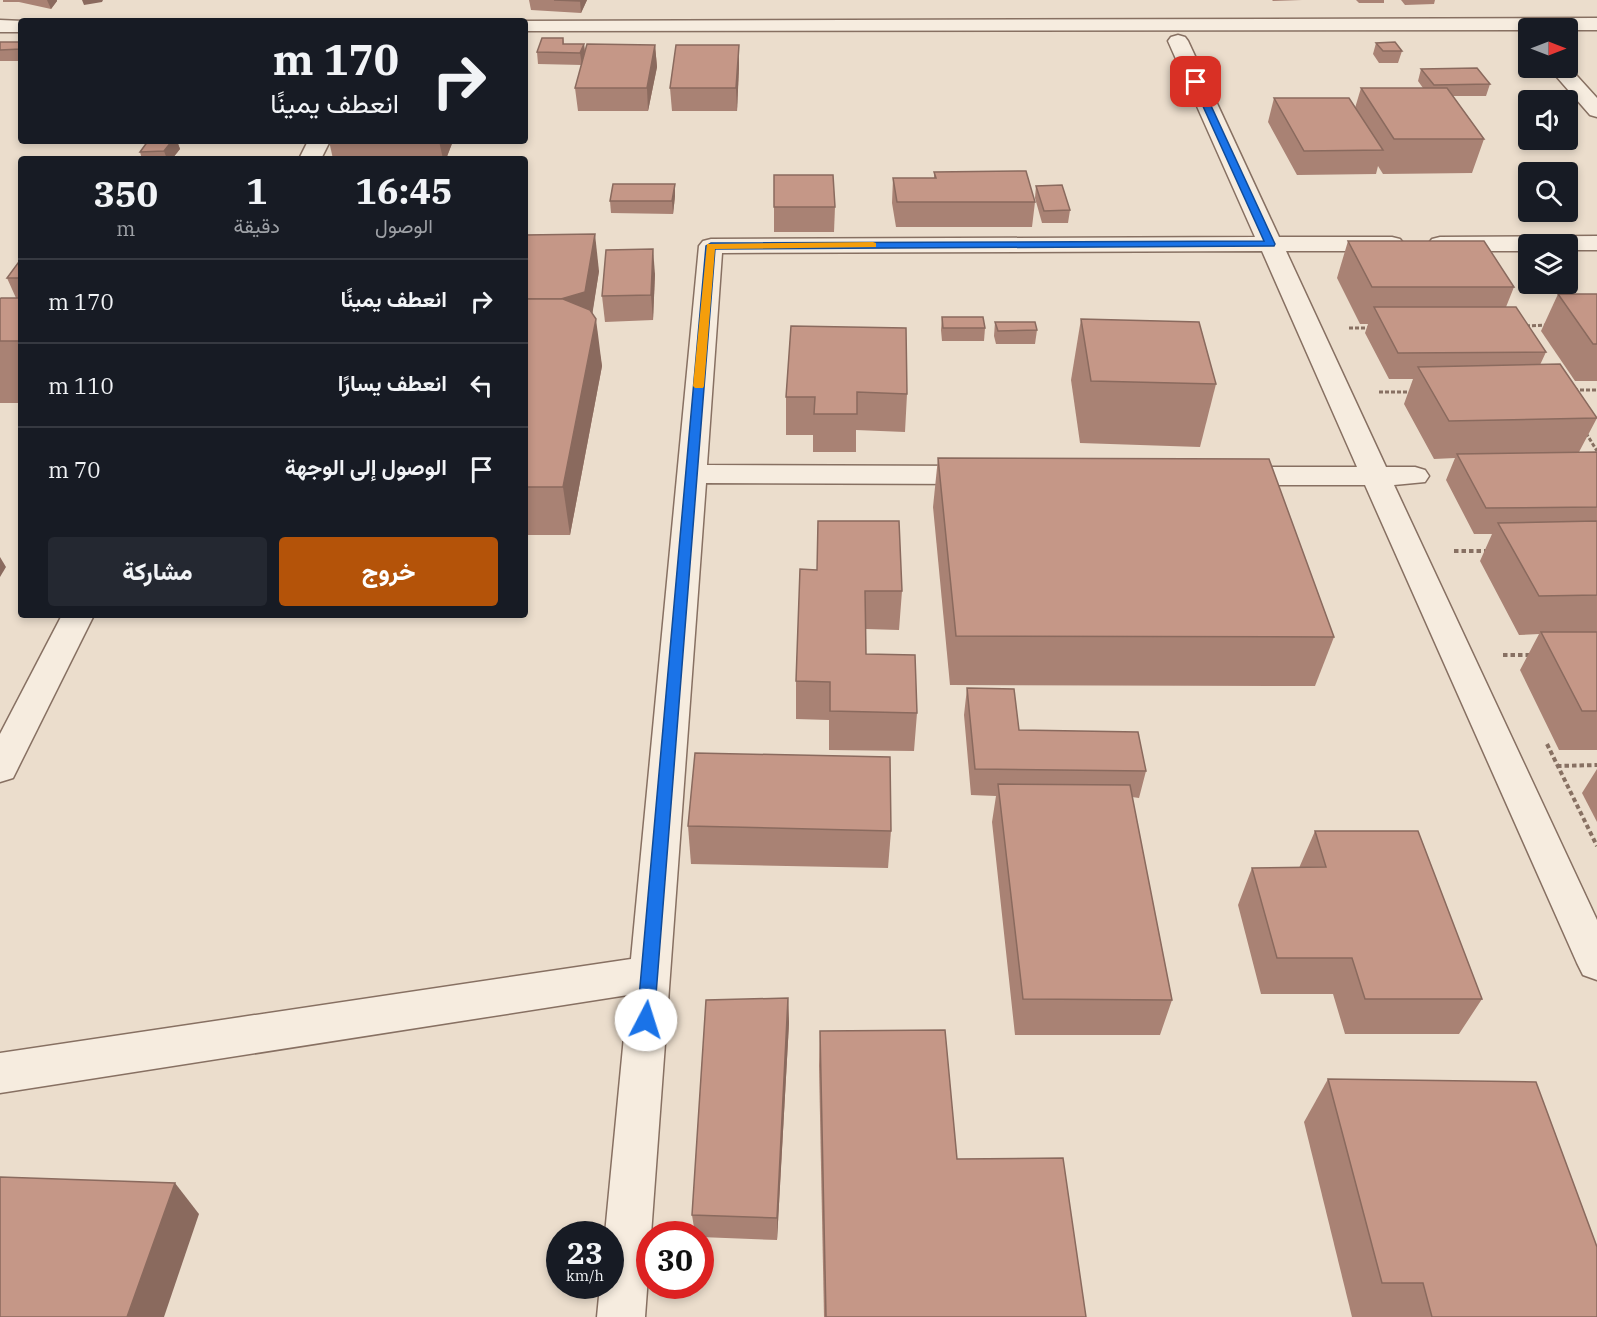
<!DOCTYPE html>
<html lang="ar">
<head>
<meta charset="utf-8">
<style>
	:root { --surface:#171b24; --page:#242831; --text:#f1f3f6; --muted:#9ea1a6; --line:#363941; --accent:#b45309 }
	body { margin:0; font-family:"IBM Plex Serif",Vazirmatn,serif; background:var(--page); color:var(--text); direction:rtl; height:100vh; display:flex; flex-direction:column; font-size:22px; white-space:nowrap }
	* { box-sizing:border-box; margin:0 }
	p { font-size:20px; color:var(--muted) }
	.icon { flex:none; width:33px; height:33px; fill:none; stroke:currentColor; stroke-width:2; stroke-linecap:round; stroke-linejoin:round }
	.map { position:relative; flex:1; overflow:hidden; direction:ltr }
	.sheet { position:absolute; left:18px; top:156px; width:510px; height:462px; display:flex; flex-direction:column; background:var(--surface); border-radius:6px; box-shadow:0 3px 9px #0003; direction:rtl }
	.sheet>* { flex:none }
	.hud { position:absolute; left:18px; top:18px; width:510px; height:126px; border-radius:6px; box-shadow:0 3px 9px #0003; direction:rtl; background:#171b24; color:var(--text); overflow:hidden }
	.needle { width:39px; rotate:90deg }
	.buttons { position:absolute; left:1518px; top:18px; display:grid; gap:12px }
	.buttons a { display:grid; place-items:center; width:60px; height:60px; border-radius:6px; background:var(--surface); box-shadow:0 3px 9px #0003; font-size:30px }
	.speed { position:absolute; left:546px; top:1221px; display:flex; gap:12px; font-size:30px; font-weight:700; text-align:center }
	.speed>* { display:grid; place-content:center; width:78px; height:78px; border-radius:50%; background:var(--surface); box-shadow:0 3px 9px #0003; line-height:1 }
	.speed small { font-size:15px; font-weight:400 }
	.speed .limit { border:9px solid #d22; background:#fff; color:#111 }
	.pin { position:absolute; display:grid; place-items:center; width:51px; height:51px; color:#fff; margin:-26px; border-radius:12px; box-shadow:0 3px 9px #0006 }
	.me { position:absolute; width:66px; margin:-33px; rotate:5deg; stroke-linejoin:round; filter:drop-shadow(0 0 4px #0008) }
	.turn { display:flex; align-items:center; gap:21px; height:126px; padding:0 30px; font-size:27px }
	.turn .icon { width:78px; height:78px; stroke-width:2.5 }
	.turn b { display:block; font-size:42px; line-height:51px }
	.eta { display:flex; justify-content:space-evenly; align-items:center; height:102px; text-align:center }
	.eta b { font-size:36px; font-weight:800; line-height:42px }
	.action { display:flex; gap:12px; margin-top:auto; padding:12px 30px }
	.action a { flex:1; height:69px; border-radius:6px; background:var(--accent); color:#fff; font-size:24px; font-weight:800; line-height:69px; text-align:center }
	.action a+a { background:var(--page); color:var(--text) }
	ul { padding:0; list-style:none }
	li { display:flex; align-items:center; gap:18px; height:84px; padding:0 30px; border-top:2px solid var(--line) }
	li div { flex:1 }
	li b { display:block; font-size:22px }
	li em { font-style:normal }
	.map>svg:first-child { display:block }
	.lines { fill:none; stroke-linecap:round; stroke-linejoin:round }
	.minor-casing { stroke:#877062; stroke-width:3 }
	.tertiary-casing { stroke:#877062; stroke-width:3 }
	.path-far1 { stroke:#877062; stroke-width:3; stroke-dasharray:4 2; stroke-linecap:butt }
	.path { stroke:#877062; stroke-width:4; stroke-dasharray:4.5 3; stroke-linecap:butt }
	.minor { fill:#f6ecdf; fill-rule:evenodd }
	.tertiary { fill:#f6ecdf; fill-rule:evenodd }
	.wall { fill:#a98274 }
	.shaded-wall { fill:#8a6a5e }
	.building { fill:#c59787; stroke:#8a6a5e; stroke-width:1.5 }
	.route { fill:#1a73e8; stroke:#114b97; stroke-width:1.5 }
	.slow { fill:#f59e0b }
</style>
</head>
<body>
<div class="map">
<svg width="1597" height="1317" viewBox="0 0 1597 1317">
	<rect width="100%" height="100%" fill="#ebddcc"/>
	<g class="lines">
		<g class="minor-casing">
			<g id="minor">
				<polygon points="1178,35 1185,37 1188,41 1279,237 1392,237 1400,239 1404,244 1400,249 1392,251 1286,251 1386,467 1415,467 1425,470 1429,476 1425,482 1394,485 1597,920 1597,980 1583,975 1577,963 1365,485 1231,485 1221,482 1217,476 1221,470 1231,467 1357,467 1262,251 722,253 707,465 981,466 991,469 995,475 991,481 981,484 706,483 645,1317 597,1317 600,1286 610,1286 610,1234 605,1234 628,995 0,1093 0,1053 631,959 699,246 703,241 711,239 1255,237 1168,41 1171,37"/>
				<polygon points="1568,66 1597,98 1597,117 1590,115 1549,68 1568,68"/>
				<polygon points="308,141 330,141 321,159 299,159"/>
				<polygon points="1597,236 1597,250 1568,250 1568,244 1528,244 1528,251 1440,251 1432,249 1428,244 1432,239 1440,237"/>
				<polygon points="62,615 94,615 13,778 0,782 0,734"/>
			</g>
		</g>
		<g class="tertiary-casing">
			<g id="tertiary">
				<polygon points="1597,18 1597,30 525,31 525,21 519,21"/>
				<polygon points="0,20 23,21 21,21 21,32 0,32"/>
			</g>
		</g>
		<g class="path-far1">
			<polyline points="1526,326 1548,325"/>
			<polyline points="1349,328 1371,328"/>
			<polyline points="1574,390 1597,390"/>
			<polyline points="1379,392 1413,392"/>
			<polyline points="1586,433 1597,451"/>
		</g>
		<g class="path">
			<polyline points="1454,551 1488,551"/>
			<polyline points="1503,655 1533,655"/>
			<polyline points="1547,744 1597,846"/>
			<polyline points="1557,766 1597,765"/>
		</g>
		<use href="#minor" class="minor"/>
		<use href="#tertiary" class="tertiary"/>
	</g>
	<g class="wall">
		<polygon points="3,0 57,0 57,1 51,9 19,2 3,2"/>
		<polygon points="529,0 587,0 581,13 531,10"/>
		<polygon points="1272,0 1302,0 1273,1"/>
		<polygon points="1356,0 1384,0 1384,3 1359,3"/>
		<polygon points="1401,0 1435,0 1434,4 1405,5"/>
		<polygon points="563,38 564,44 584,44 585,52 655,45 657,67 648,111 578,111 575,88 582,65 538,64 537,52"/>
		<rect x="0" y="42" width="21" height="19"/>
		<polygon points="1376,43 1402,51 1398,63 1379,63 1373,54"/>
		<polygon points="739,67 737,111 672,111 670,88"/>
		<polygon points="1421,69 1490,84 1486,96 1453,96 1484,139 1472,173 1383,174 1378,166 1376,174 1297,175 1268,122 1274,98 1355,108 1361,88 1423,88 1418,81"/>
		<polygon points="148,141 177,141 180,149 172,159 142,159 140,152"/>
		<polygon points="329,141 453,141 446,159 333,159"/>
		<polygon points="934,172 1035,202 1032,227 896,227 892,203 893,178 934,178"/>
		<polygon points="774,175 835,207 834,232 774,232"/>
		<polygon points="675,184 675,196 673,214 611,213 610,201"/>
		<polygon points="1036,186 1070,210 1068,223 1042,223 1035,198"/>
		<polygon points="525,235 599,271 592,314 602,366 570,535 525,535"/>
		<polygon points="1348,241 1514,287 1506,307 1546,352 1540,365 1597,418 1579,452 1597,452 1597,750 1559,750 1520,670 1539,634 1519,635 1480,561 1492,534 1474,534 1446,480 1455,458 1434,459 1404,404 1413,379 1389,379 1365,333 1368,324 1360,324 1337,278"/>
		<polygon points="21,259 21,403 0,403 0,299 16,298 7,278"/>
		<polygon points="655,274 653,320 605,322 602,296"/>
		<polygon points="1558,294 1597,294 1597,381 1575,381 1541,331"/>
		<polygon points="942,317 985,328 984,341 942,341 941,330"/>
		<polygon points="1081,319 1216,384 1200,447 1080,443 1071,380"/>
		<polygon points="995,322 1037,330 1035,344 996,344 994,336"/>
		<polygon points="791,326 907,394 905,432 856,430 856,452 813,452 813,435 786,435 786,397"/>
		<polygon points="938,458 1334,637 1315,686 950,685 933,507"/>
		<polygon points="800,569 902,591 899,630 866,629 866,654 917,713 914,751 829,750 829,720 796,719 796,681"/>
		<polygon points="967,688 1019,730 1146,771 1139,798 1132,797 1172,1000 1160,1035 1015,1035 992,822 996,796 971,795 964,715"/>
		<polygon points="1597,769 1597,822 1582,793"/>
		<polygon points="688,826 891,831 888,868 691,864"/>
		<polygon points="1315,831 1482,999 1459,1034 1345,1034 1333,994 1261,994 1238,905 1252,868 1299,868"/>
		<polygon points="788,998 789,1023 777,1240 700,1237 700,1234 695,1234 692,1215"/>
		<polygon points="820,1031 957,1159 1086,1317 824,1317 819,1066"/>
		<polygon points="1328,1079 1597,1317 1352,1317 1304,1122"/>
	</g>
	<g class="shaded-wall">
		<polygon points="47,0 57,0 57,1 51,9"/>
		<polygon points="82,0 103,0 102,2 84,5"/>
		<polygon points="581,0 587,0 581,13 580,1"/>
		<polygon points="584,44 585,55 582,65 580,53"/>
		<polygon points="655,45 657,67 648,111 647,88"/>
		<polygon points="739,45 739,67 737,111 736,88"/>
		<polygon points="172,141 177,141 180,149 172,159 167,159 164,151"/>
		<polygon points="439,141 453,141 446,159 443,159"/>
		<polygon points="675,184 675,196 673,214 672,201"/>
		<polygon points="595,234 599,271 590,329 525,347"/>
		<polygon points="653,249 655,274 653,320 651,295"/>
		<polygon points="596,319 602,366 570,535 563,487"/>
		<polygon points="0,557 6,567 0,577"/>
		<polygon points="788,998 789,1023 777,1240 777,1218"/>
		<polygon points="175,1183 199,1214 164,1317 127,1317"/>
	</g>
	<g class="building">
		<polygon points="554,0 581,0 580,1"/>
		<polygon points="542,38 563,38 563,44 584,44 580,53 537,52"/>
		<polygon points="0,42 21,42 21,49 0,50"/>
		<polygon points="1395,42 1402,51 1383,51 1376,43"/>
		<polygon points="587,44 655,45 647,88 575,88"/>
		<polygon points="676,45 739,45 736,88 670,88"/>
		<polygon points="1477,68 1490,84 1434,85 1421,69"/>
		<polygon points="1361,88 1447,88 1484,139 1394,139"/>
		<polygon points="1274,98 1349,98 1383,150 1304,151"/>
		<polygon points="148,141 172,141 164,151 140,152"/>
		<polygon points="1026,171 1035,202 897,202 893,178 936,178 934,172"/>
		<polygon points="774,175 833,175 835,207 774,207"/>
		<polygon points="613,184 675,184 672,201 610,201"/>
		<polygon points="1062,185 1070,210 1044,211 1036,186"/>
		<polygon points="595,234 585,292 561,299 525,299 525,235"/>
		<polygon points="1348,241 1484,241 1514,287 1372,287"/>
		<polygon points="653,249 651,295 602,296 606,250"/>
		<polygon points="21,259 21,278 7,278"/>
		<polygon points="1558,294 1597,294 1597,344 1593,344"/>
		<polygon points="1,298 21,298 21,341 0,341 0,299"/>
		<polygon points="525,299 563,299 590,310 596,319 563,487 525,487"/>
		<polygon points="1374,307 1516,307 1546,352 1398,353"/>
		<polygon points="942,317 983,317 985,328 943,328"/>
		<polygon points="1081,319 1199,322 1216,384 1091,381"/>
		<polygon points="995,322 1035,322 1037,330 998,331"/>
		<polygon points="791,326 906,328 907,394 857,392 857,414 814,414 815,397 786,397"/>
		<polygon points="1560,364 1597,418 1449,421 1418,367"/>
		<polygon points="1597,452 1597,507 1486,508 1457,454"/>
		<polygon points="938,458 1269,459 1334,637 956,636"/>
		<polygon points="818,521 899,521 902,591 865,591 866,654 915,655 917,713 830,711 830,682 796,681 800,569 817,570"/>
		<polygon points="1597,521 1597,595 1539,596 1498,523"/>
		<polygon points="1541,632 1597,632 1597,711 1582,711"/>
		<polygon points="967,688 1014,689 1019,730 1138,732 1146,771 975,769"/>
		<polygon points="695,753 890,757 891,831 688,826"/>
		<polygon points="998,784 1130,785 1172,1000 1023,999"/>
		<polygon points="1315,831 1418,831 1482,999 1365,999 1352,958 1277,958 1252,868 1326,867"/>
		<polygon points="788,998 777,1218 692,1215 706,1000"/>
		<polygon points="945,1030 957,1159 1063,1158 1086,1317 826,1317 820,1031"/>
		<polygon points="1328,1079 1536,1082 1597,1247 1597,1317 1432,1317 1423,1283 1382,1283"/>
		<polygon points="0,1177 175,1183 127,1317 0,1317"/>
	</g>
	<polygon class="route" points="1193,80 1200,82 1275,244 1274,246 715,249 654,1020 652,1025 646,1028 640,1025 637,1020 706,246 711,243 1264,241 1192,82"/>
	<polygon class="slow" points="873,242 876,243 876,247 715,249 704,386 703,388 695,388 693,386 707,244"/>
</svg>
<div class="buttons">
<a><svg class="needle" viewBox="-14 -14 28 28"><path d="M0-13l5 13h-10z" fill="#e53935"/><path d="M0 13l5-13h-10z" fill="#9ea1a6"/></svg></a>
<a><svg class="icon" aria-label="sound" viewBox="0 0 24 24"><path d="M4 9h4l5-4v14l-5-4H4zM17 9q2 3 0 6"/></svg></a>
<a><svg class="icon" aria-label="search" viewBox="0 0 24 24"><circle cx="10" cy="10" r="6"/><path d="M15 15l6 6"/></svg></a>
<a><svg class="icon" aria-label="layers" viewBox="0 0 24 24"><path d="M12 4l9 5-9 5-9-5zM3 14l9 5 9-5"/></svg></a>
</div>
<div class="speed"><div>23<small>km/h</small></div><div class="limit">30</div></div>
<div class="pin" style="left:1196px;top:82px;background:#d93025"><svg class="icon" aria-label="arrive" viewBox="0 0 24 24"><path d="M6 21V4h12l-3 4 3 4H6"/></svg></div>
<svg class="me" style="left:646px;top:1020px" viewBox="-20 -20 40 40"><circle r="19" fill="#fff"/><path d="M0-13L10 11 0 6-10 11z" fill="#1a73e8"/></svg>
<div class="hud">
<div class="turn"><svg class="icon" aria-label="right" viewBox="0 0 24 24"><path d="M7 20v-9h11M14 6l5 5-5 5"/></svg><div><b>170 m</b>انعطف يمينًا</div></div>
</div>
<section class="sheet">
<div class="eta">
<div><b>16:45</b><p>الوصول</p></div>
<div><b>1</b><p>دقيقة</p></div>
<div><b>350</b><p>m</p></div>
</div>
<ul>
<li><svg class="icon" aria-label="right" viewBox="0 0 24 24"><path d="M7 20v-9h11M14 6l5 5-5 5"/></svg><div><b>انعطف يمينًا</b></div><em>170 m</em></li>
<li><svg class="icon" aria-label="left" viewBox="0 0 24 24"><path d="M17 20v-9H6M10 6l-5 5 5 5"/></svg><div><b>انعطف يسارًا</b></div><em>110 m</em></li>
<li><svg class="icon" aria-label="arrive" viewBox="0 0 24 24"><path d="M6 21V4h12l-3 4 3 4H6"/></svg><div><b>الوصول إلى الوجهة</b></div><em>70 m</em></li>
</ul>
<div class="action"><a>خروج</a><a>مشاركة</a></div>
</section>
</div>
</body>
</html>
